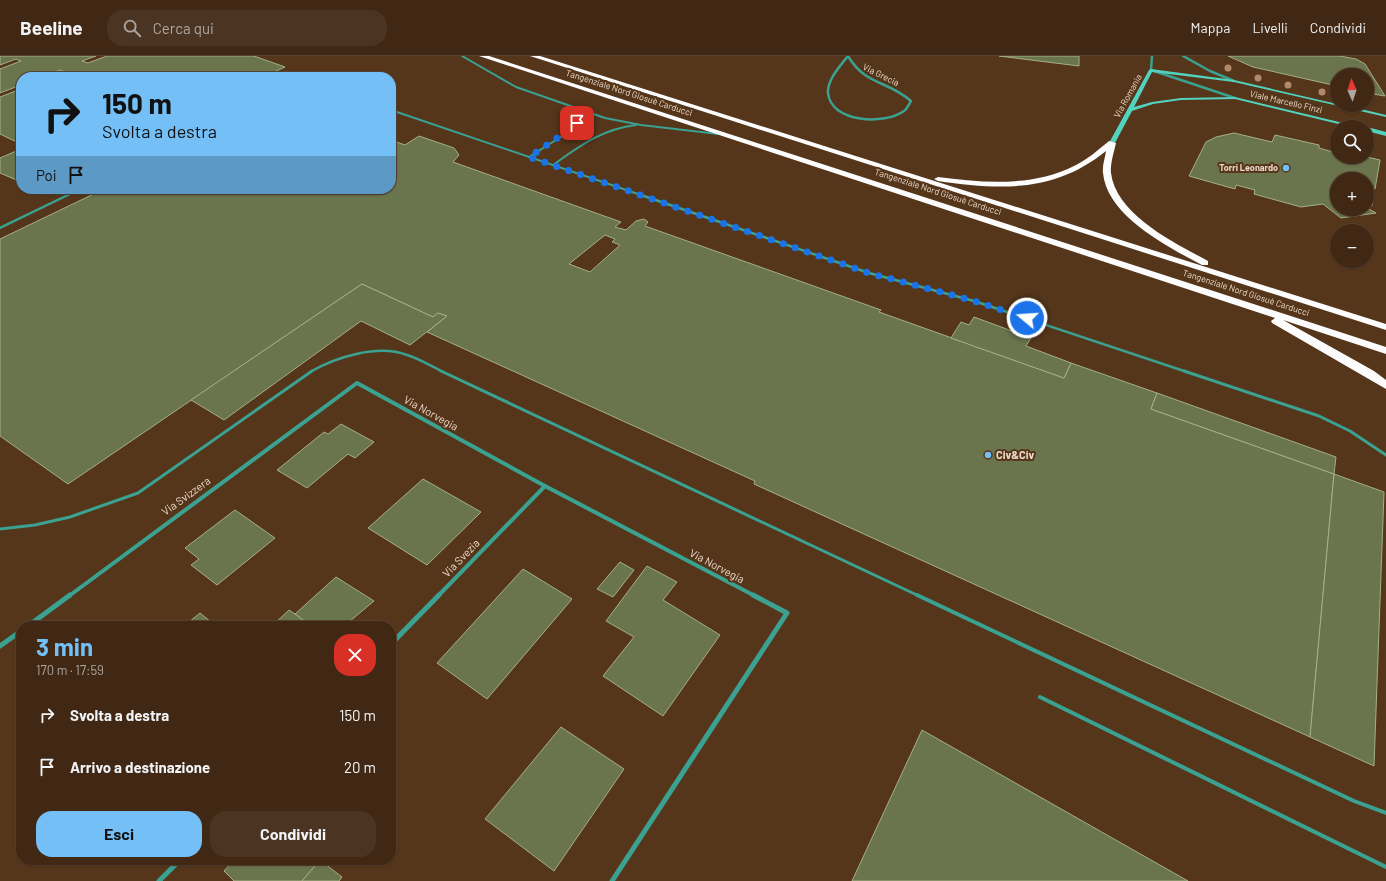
<!DOCTYPE html>
<html lang="it">
<head>
<meta charset="utf-8">
<style>
	:root { --surface:#402814; --page:#4b3422; --text:#f1f3f6; --muted:#aea6a0; --line:#594434; --accent:#74c0f6 }
	body { margin:0; font-family:Barlow,sans-serif; background:var(--page); color:var(--text); height:100vh; display:flex; flex-direction:column; font-size:15px; white-space:nowrap }
	* { box-sizing:border-box; margin:0 }
	p { font-size:13px; color:var(--muted) }
	.icon { flex:none; width:22px; height:22px; fill:none; stroke:currentColor; stroke-width:2; stroke-linecap:round; stroke-linejoin:round }
	.map { position:relative; flex:1; overflow:hidden }
	.sheet { position:absolute; left:16px; top:565px; width:380px; height:244px; display:flex; flex-direction:column; background:var(--surface); border-radius:16px; box-shadow:0 1px 3px #0004,0 0 0 1px var(--line) }
	.sheet>* { flex:none }
	.banner { position:absolute; left:16px; top:16px; width:380px; height:122px; border-radius:16px; box-shadow:0 1px 3px #0004,0 0 0 1px var(--line); background:#74c0f6; color:#111; overflow:hidden }
	.needle { width:26px; rotate:357deg }
	.buttons { position:absolute; left:1330px; top:12px; display:grid; gap:8px }
	.buttons a { display:grid; place-items:center; width:44px; height:44px; border-radius:50%; background:var(--surface); box-shadow:0 1px 3px #0004,0 0 0 1px var(--line); font-size:20px }
	.pin { position:absolute; display:grid; place-items:center; width:34px; height:34px; color:#fff; margin:-17px; border-radius:8px; box-shadow:0 2px 6px #0006 }
	.me { position:absolute; width:44px; margin:-22px; rotate:288deg; stroke-linejoin:round; filter:drop-shadow(0 0 3px #0008) }
	.turn { display:flex; align-items:center; gap:14px; height:84px; padding:0 20px; font-size:18px }
	.turn .icon { width:52px; height:52px; stroke-width:2.5 }
	.turn b { display:block; font-size:28px; line-height:34px }
	.then { display:flex; align-items:center; height:38px; padding:0 20px; background:#0003; gap:8px; font-size:15px }
	.round { display:grid; place-items:center; flex:none; width:42px; height:42px; border-radius:16px; background:var(--page) }
	.headline { display:flex; align-items:center; justify-content:space-between; height:68px; padding:0 20px }
	h1 { font-size:24px; font-weight:700; line-height:30px; color:var(--accent) }
	.action { display:flex; gap:8px; margin-top:auto; padding:8px 20px }
	.action a { flex:1; height:46px; border-radius:16px; background:var(--accent); color:#111; font-size:16px; font-weight:700; line-height:46px; text-align:center }
	.action a+a { background:var(--page); color:var(--text) }
	ul { padding:0; list-style:none }
	li { display:flex; align-items:center; gap:12px; height:52px; padding:0 20px }
	li div { flex:1 }
	li b { display:block; font-size:15px }
	li em { font-style:normal }
	header { display:flex; align-items:center; gap:24px; box-sizing:border-box; height:56px; padding:0 20px; background:var(--surface); border-bottom:1px solid var(--line) }
	header strong { font-size:19px }
	nav { display:flex; gap:22px; margin-inline-start:auto; font-size:14px }
	.search { width:280px; height:36px; background:var(--page); display:flex; align-items:center; gap:10px; box-sizing:border-box; padding:0 14px; border-radius:16px; color:var(--muted); font-size:15px }
	.map>svg:first-child { display:block }
	.building { fill:#6a744d; stroke:#a4b086; fill-rule:evenodd }
	.lines { fill:none; stroke-linecap:round; stroke-linejoin:round }
	.lane-far3 { stroke:#3ba191; stroke-width:2 }
	.lane-far2 { stroke:#3ba191; stroke-width:2.5 }
	.lane-far1 { stroke:#3ba191; stroke-width:3 }
	.lane { stroke:#3ba191; stroke-width:4 }
	.street-far2 { stroke:#3ba191; stroke-width:2.5 }
	.street-far1 { stroke:#3ba191; stroke-width:4 }
	.street { stroke:#3ba191; stroke-width:5 }
	.secondary { fill:#53d3be; fill-rule:evenodd }
	.highway { fill:#fcfcfc; fill-rule:evenodd }
	.tree { fill:#b18968 }
	.route { stroke:#1a73e8; stroke-width:7; stroke-dasharray:0 12.6 }
	.poi-dot { fill:#74c0f6; stroke:#55361b; stroke-width:1.5 }
	.labels { text-anchor:middle; stroke-width:4; stroke-linejoin:round; paint-order:stroke }
	.far-street-label { font-size:9px; fill:#edd9ca; stroke:#55361b }
	.far-poi-label { font-size:9px; font-weight:bold; fill:#edd9ca; stroke:#55361b; text-anchor:end }
	.street-label { font-size:11px; fill:#edd9ca; stroke:#55361b }
	.poi-label { font-size:11px; font-weight:bold; fill:#edd9ca; stroke:#55361b; text-anchor:start }
</style>
</head>
<body>
<header>
<strong>Beeline</strong>
<div class="search"><svg class="icon" aria-label="search" viewBox="0 0 24 24"><circle cx="10" cy="10" r="6"/><path d="M15 15l6 6"/></svg>Cerca qui</div>
<nav><a>Mappa</a><a>Livelli</a><a>Condividi</a></nav>
</header>
<div class="map">
<svg width="1386" height="825" viewBox="0 0 1386 825">
	<rect width="100%" height="100%" fill="#55361b"/>
	<g class="building">
		<polygon points="0,0 96,0 82,5 88,7 107,0 254,0 285,11 263,21 53,21 65,16 60,14 41,21 21,21 21,29 0,37 0,13 21,5 16,3 0,9"/>
		<polygon points="999,0 1079,0 1079,10"/>
		<polygon points="1228,0 1340,0 1356,3 1365,8 1385,40 1367,37 1367,19 1337,19 1337,30 1253,11"/>
		<polygon points="21,33 21,88 0,78 0,41"/>
		<polygon points="1234,77 1272,86 1275,79 1319,89 1319,92 1333,96 1334,93 1337,94 1337,101 1367,101 1380,104 1375,133 1367,130 1367,123 1337,123 1337,153 1367,152 1376,157 1341,162 1323,148 1301,151 1254,138 1255,134 1236,129 1235,133 1189,120 1206,86 1216,81"/>
		<path d="M419,80L454,92L459,99L453,106L621,166L615,171L626,174L636,165L644,163L648,166L645,170L881,254L879,256L1064,322L1071,307L1157,337L1151,353L1334,418L1310,681L754,428L755,425L427,276L447,260L438,257L433,261L362,228L68,428L0,380V183L104,133H391V84L405,89ZM605,179L615,183L612,186L620,189L590,216L569,208Z"/>
		<polygon points="21,93 21,126 0,117 0,102"/>
		<polygon points="1367,136 1374,138 1372,150 1367,148"/>
		<polygon points="362,228 433,261 438,257 447,260 410,289 361,265 224,364 191,344"/>
		<polygon points="974,261 1031,282 1026,290 1071,307 1064,322 951,282 961,266 969,269"/>
		<polygon points="1157,337 1336,401 1334,418 1151,353"/>
		<polygon points="341,368 374,386 355,402 348,398 307,432 277,414 324,376 328,378"/>
		<polygon points="1334,418 1384,436 1374,710 1310,681"/>
		<polygon points="423,423 481,456 427,509 368,472"/>
		<polygon points="235,454 275,482 217,529 191,509 199,503 185,492"/>
		<polygon points="620,506 634,514 613,541 597,533"/>
		<polygon points="647,510 677,526 663,544 720,579 663,660 603,620 634,581 606,565"/>
		<polygon points="523,513 572,543 487,643 437,607"/>
		<polygon points="336,521 374,545 344,570 311,570 295,558"/>
		<polygon points="289,554 295,558 311,570 272,570"/>
		<polygon points="200,557 216,570 184,570"/>
		<polygon points="561,671 624,713 554,815 485,763"/>
		<polygon points="922,674 1188,825 852,825"/>
		<polygon points="234,804 320,804 302,825 234,825 224,815"/>
		<polygon points="320,804 342,821 339,825 302,825"/>
	</g>
	<g class="lines">
		<g class="lane-far3">
			<polyline points="462,0 516,31 605,62 641,69 718,78"/>
			<polyline points="391,54 641,139"/>
			<polyline points="529,101 567,77 576,68 579,62 577,52"/>
			<path d="M553,109C580,90 602,73 636,69"/>
			<polyline points="68,139 81,133"/>
		</g>
		<g class="lane-far2">
			<polyline points="638,138 869,217 974,245 1187,316"/>
			<polyline points="0,172 70,138"/>
			<path d="M310,316C336,301 378,288 407,299C420,303 431,310 443,316"/>
		</g>
		<g class="lane-far1">
			<polyline points="441,315 919,540"/>
			<polyline points="1184,315 1319,360 1350,375 1386,399"/>
			<polyline points="0,473 35,469 70,461 138,437 312,315"/>
		</g>
		<g class="lane">
			<polyline points="917,539 1354,745 1386,757"/>
			<polyline points="1040,641 1386,811"/>
		</g>
		<g class="street-far2">
			<path d="M848,0C866,30 887,24 911,45C909,48 907,53 904,55C885,69 831,67 828,37C827,24 840,10 848,0Z"/>
			<polyline points="1152,0 1151,14 1235,42"/>
			<polyline points="1183,0 1210,15 1234,25"/>
		</g>
		<g class="street-far1">
			<polyline points="69,540 357,327 545,430 755,540"/>
			<polyline points="438,540 545,430"/>
		</g>
		<g class="street">
			<polyline points="28,570 70,539"/>
			<polyline points="391,588 439,539"/>
			<polyline points="0,590 21,575"/>
			<polyline points="159,825 180,804"/>
			<polyline points="612,825 787,557 753,539"/>
		</g>
		<g class="secondary">
			<polygon points="1151,13 1234,24 1337,48 1337,49 1344,49 1386,59 1386,61 1234,26 1152,16 1134,51 1152,46 1181,42 1235,41 1360,71 1351,71 1235,43 1181,44 1153,48 1132,55 1115,87 1110,88 1109,87 1149,14"/>
			<polygon points="1367,71 1386,76 1386,80 1367,75"/>
		</g>
		<g class="highway">
			<polygon points="479,0 489,0 1386,291 1386,298 1283,264 1374,315 1386,324 1386,333 1272,267 1271,265 1275,262"/>
			<polygon points="530,0 540,0 1386,268 1386,274"/>
			<path d="M1109,85L1116,87C1114,96 1110,108 1111,117C1116,159 1175,187 1208,205V209H1202C1168,191 1107,160 1103,117C1102,110 1105,102 1106,95C1054,137 1001,134 938,125L934,123L938,121C983,127 1032,131 1074,110C1087,104 1098,94 1109,85Z"/>
		</g>
	</g>
	<g class="tree">
		<circle cx="1228" cy="12" r="3.5"/>
		<circle cx="1258" cy="22" r="3.5"/>
		<circle cx="1288" cy="29" r="3.5"/>
		<circle cx="1322" cy="36" r="3.5"/>
	</g>
	<g class="lines">
		<polyline class="route" points="577,67 571,73 529,101 869,217 974,245 1027,262"/>
	</g>
	<g class="poi-dot">
		<circle cx="1286" cy="112" r="4"/>
		<circle cx="988" cy="399" r="4"/>
	</g>
	<g class="labels">
		<g class="far-street-label">
			<text transform="translate(881 19) rotate(26)" y="3">Via Grecia</text>
			<text transform="translate(629 37) rotate(18)" y="3">Tangenziale Nord Giosuè Carducci</text>
			<text transform="translate(1128 40) rotate(-61)" y="3">Via Romania</text>
			<text transform="translate(1286 46) rotate(13)" y="3">Viale Marcello Finzi</text>
			<text transform="translate(938 136) rotate(18)" y="3">Tangenziale Nord Giosuè Carducci</text>
			<text transform="translate(1246 237) rotate(18)" y="3">Tangenziale Nord Giosuè Carducci</text>
		</g>
		<g class="far-poi-label">
			<text x="1278" y="115">Torri Leonardo</text>
		</g>
		<g class="street-label">
			<text transform="translate(431 357) rotate(29)" y="4">Via Norvegia</text>
			<text transform="translate(186 440) rotate(-36)" y="4">Via Svizzera</text>
			<text transform="translate(461 502) rotate(-46)" y="4">Via Svezia</text>
			<text transform="translate(717 510) rotate(28)" y="4">Via Norvegia</text>
		</g>
		<g class="poi-label">
			<text x="996" y="403">Civ&amp;Civ</text>
		</g>
	</g>
</svg>
<div class="buttons">
<a><svg class="needle" viewBox="-14 -14 28 28"><path d="M0-13l5 13h-10z" fill="#e53935"/><path d="M0 13l5-13h-10z" fill="#aea6a0"/></svg></a>
<a><svg class="icon" aria-label="search" viewBox="0 0 24 24"><circle cx="10" cy="10" r="6"/><path d="M15 15l6 6"/></svg></a>
<a>+</a>
<a>−</a>
</div>
<div class="pin" style="left:577px;top:67px;background:#d93025"><svg class="icon" aria-label="arrive" viewBox="0 0 24 24"><path d="M6 21V4h12l-3 4 3 4H6"/></svg></div>
<svg class="me" style="left:1027px;top:262px" viewBox="-20 -20 40 40"><circle r="17" fill="#1a73e8" stroke="#fff" stroke-width="3"/><path d="M0-11L8 9 0 5-8 9z" fill="#fff"/></svg>
<div class="banner">
<div class="turn"><svg class="icon" aria-label="right" viewBox="0 0 24 24"><path d="M7 20v-9h11M14 6l5 5-5 5"/></svg><div><b>150 m</b>Svolta a destra</div></div>
<div class="then">Poi<svg class="icon" aria-label="arrive" viewBox="0 0 24 24"><path d="M6 21V4h12l-3 4 3 4H6"/></svg></div>
</div>
<section class="sheet">
<div class="headline"><div><h1>3 min</h1><p>170 m · 17:59</p></div><a class="round" style="background:#d93025;color:#fff"><svg class="icon" aria-label="close" viewBox="0 0 24 24"><path d="M6 6l12 12M18 6L6 18"/></svg></a></div>
<ul>
<li><svg class="icon" aria-label="right" viewBox="0 0 24 24"><path d="M7 20v-9h11M14 6l5 5-5 5"/></svg><div><b>Svolta a destra</b></div><em>150 m</em></li>
<li><svg class="icon" aria-label="arrive" viewBox="0 0 24 24"><path d="M6 21V4h12l-3 4 3 4H6"/></svg><div><b>Arrivo a destinazione</b></div><em>20 m</em></li>
</ul>
<div class="action"><a>Esci</a><a>Condividi</a></div>
</section>
</div>
</body>
</html>
